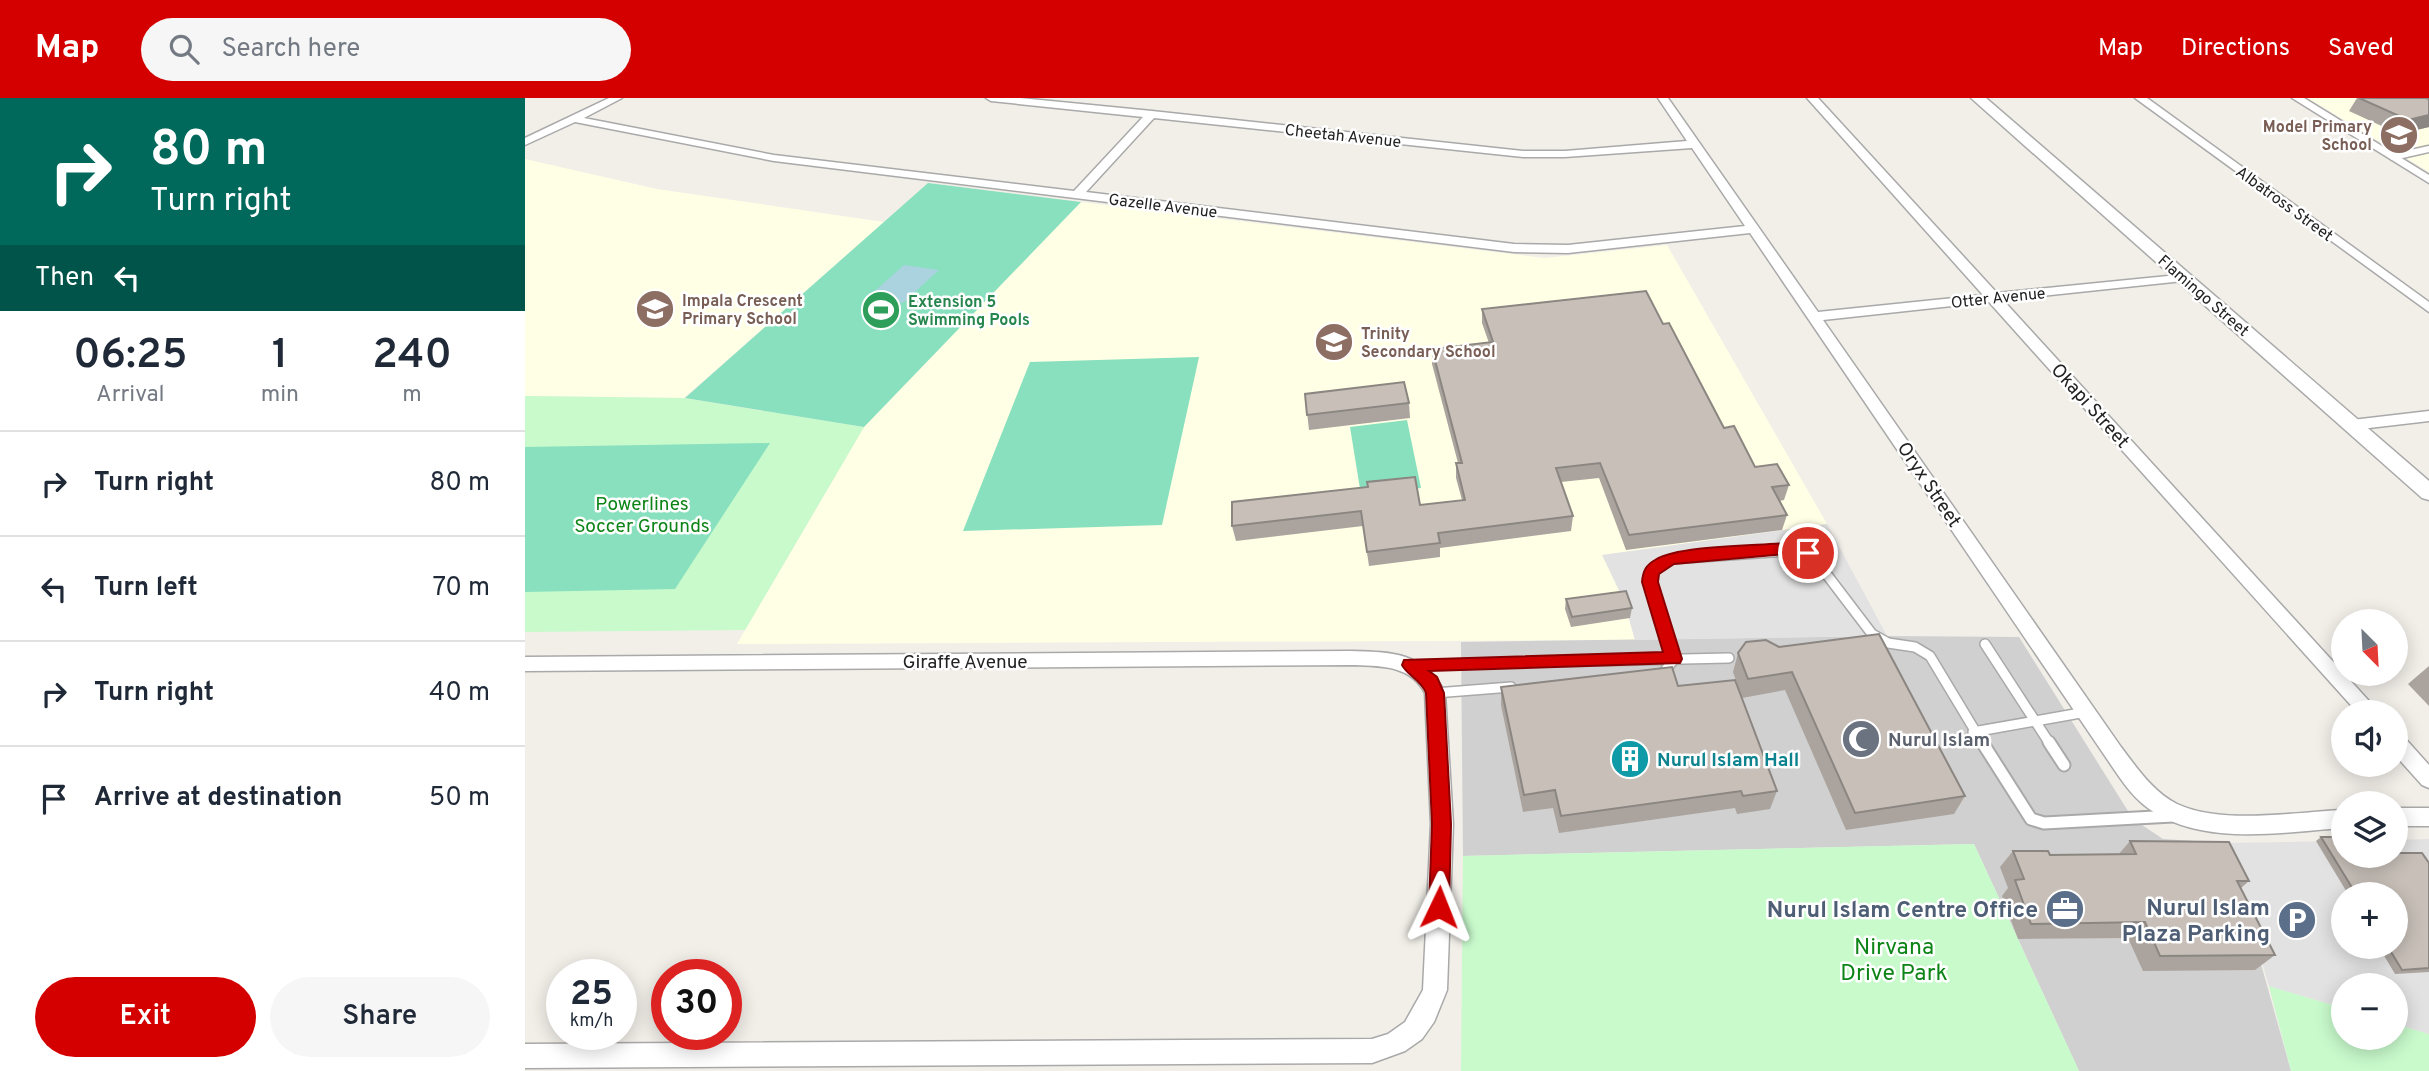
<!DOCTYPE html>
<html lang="en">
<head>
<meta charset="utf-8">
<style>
	:root { --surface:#fff; --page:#f6f6f7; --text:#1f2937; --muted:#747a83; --line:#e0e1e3; --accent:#d40000 }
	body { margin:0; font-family:Overpass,sans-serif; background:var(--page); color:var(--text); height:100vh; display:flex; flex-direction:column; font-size:26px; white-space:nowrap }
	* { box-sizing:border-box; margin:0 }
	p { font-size:23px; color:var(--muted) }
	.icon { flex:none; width:38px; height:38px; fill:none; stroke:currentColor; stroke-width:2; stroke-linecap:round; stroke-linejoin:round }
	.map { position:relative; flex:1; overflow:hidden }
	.panel { display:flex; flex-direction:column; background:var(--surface); width:525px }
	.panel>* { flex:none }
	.top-card { background:#00695c; color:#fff; overflow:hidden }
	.needle { width:46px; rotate:156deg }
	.controls { position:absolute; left:1806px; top:511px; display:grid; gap:14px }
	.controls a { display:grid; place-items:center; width:77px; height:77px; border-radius:50%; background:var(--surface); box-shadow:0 4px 18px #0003; font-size:35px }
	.speed { position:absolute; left:21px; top:861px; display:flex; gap:14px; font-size:35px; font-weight:700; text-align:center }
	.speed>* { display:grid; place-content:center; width:91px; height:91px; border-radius:50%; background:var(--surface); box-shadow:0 4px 18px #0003; line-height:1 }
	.speed small { font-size:18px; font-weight:400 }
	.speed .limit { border:10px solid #d22; background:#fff; color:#111 }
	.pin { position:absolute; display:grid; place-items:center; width:60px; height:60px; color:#fff; margin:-30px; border:4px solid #fff; border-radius:50%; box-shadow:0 2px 7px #0007 }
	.me { position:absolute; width:77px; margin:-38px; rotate:2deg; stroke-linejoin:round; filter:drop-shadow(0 0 5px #0008) }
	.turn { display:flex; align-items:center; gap:24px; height:147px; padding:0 35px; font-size:32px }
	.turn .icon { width:91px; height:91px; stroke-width:2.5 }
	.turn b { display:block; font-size:49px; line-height:60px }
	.then { display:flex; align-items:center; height:66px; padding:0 35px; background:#0003; gap:14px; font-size:26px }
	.eta { display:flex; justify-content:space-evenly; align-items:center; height:119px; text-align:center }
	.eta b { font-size:42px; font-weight:600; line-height:49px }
	.action { display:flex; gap:14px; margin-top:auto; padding:14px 35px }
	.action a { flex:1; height:80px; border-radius:42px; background:var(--accent); color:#fff; font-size:28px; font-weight:600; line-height:80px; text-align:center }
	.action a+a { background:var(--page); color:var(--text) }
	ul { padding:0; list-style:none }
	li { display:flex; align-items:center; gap:21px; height:105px; padding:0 35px; border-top:2px solid var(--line) }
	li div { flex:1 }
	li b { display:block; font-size:26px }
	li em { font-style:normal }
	header { display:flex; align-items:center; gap:42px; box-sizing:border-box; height:98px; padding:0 35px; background:var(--accent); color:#fff }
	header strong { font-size:33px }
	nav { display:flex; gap:38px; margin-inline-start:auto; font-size:24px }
	.search { width:490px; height:63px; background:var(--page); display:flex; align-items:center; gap:18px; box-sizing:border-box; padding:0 24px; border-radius:38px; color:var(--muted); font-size:26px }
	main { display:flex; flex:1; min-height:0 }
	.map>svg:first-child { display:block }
	.education { fill:#ffffe5 }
	.religious { fill:#d0d0d0 }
	.park { fill:#c8facc }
	.pitch { fill:#88e0be }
	.parking { fill:#e2e2e2; fill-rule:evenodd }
	.water { fill:#aad3df }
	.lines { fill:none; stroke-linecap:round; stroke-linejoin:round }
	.service-far2-casing { stroke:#a9a9a9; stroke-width:9 }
	.service-far1-casing { stroke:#a9a9a9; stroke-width:12 }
	.service-casing { stroke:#a9a9a9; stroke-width:15 }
	.minor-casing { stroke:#a9a9a9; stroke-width:3 }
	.tertiary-casing { stroke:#a9a9a9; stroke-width:3 }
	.service-far2 { stroke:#fff; stroke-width:6 }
	.service-far1 { stroke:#fff; stroke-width:9 }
	.service { stroke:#fff; stroke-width:11 }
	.minor { fill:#fff; fill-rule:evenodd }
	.tertiary { fill:#fff; fill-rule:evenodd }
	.wall { fill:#aba49e }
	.shaded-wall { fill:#8b8681 }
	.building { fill:#c7bfb8; stroke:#8b8681; stroke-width:2 }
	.route { fill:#d40000; stroke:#8a0000; stroke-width:2 }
	.labels { text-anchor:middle; stroke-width:5; stroke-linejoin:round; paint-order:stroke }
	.far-education-label { font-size:16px; font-weight:bold; fill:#785e54; stroke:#fff; text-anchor:start }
	.far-street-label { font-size:16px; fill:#222; stroke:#fff }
	.far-leisure-label { font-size:16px; font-weight:bold; fill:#27864d; stroke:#fff; text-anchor:start }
	.street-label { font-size:19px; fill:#222; stroke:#fff }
	.park-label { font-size:19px; fill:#0c8416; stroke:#fff }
	.worship-label { font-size:19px; font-weight:bold; fill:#5b616d; stroke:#fff; text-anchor:start }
	.culture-label { font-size:19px; font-weight:bold; fill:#0d838f; stroke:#fff; text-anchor:start }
	.near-service-label { font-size:23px; font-weight:bold; fill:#4e5e75; stroke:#fff; text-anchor:end }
	.near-park-label { font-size:23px; fill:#0c8416; stroke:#fff }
</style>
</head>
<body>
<header>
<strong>Map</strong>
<div class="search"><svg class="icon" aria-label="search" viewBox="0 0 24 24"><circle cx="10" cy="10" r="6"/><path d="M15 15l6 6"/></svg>Search here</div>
<nav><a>Map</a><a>Directions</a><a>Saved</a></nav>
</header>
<main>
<section class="panel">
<div class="top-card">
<div class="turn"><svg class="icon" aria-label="right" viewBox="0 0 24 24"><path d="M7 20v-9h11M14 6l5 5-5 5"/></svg><div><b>80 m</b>Turn right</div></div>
<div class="then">Then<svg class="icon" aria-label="left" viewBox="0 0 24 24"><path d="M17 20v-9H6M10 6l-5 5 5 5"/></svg></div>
</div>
<div class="eta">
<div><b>06:25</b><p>Arrival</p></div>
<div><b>1</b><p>min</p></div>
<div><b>240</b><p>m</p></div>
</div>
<ul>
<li><svg class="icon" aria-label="right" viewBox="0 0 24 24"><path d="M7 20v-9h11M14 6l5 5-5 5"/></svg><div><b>Turn right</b></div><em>80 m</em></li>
<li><svg class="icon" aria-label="left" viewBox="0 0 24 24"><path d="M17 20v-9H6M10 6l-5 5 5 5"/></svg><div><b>Turn left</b></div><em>70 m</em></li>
<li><svg class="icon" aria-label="right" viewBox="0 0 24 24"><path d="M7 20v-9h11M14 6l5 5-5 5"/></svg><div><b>Turn right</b></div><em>40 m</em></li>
<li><svg class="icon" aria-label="arrive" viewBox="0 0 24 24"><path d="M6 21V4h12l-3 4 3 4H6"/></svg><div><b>Arrive at destination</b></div><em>50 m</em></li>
</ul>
<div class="action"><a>Exit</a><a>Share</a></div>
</section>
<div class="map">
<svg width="1904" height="973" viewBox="0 0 1904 973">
	<rect width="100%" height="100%" fill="#f2efe9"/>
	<g class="education">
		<polygon points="1783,0 1904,0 1904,74"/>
		<polygon points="0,61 132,91 359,124 159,300 0,298"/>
		<polygon points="556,104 1020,160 1142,147 1302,426 1078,457 1099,503 1110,542 212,546 339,329"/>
	</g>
	<polygon class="religious" points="1362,538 1494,539 1608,721 1638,741 1702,745 1766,973 1554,973 1449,746 938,758 936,544"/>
	<g class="park">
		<polygon points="0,298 159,300 339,329 220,532 0,534"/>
		<polygon points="1449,746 1554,973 936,973 938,758"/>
		<polygon points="1744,888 1818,910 1818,940 1871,940 1871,926 1904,936 1904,973 1766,973"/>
	</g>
	<g class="pitch">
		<polygon points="403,85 556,104 339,329 160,300"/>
		<polygon points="674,259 637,427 438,433 505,264"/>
		<polygon points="882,322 896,390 836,397 825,329"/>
		<polygon points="245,345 150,491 0,494 0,349"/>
	</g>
	<g class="parking">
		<polygon points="1302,426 1362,538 1110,542 1099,503 1077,457"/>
		<path d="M1904,741V936L1871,926V887H1818V910L1744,888L1702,745L1818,743V758H1871V742ZM1818,796H1871V849H1818Z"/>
	</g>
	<polygon class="water" points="379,167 414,172 378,205 342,200"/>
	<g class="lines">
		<g class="service-far2-casing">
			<polyline id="service-far2" points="1868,59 1904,51"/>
		</g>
		<g class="service-far1-casing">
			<g id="service-far1">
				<polyline points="1460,546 1525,646"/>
				<polyline points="885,567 1204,560"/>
				<polyline points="1136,578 1149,561 1125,484 1126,474 1146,461 1275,452 1293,465 1347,536 1363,545 1390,549 1405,558 1458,646"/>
				<polyline points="910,595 986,589"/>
				<polyline points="1448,634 1561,614"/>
			</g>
		</g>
		<g class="service-casing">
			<g id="service">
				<polyline points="1457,644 1506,721 1519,725 1648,718"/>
				<polyline points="1524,644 1539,667"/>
			</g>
		</g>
		<g class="minor-casing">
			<g id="minor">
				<path d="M84,0H97L59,20L249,57L549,93L618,19L466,3L461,0H495L627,13L998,53H1040L1162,43L1133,0H1143L1293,214L1458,197L1282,0H1293L1472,195L1663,176L1664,179L1658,183L1478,202L1854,614H1832L1464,204L1298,222L1596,649C1612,670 1628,694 1652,706C1697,727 1770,714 1818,712V730C1755,734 1673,750 1619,707C1604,695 1593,677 1582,661L1225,135L1043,155L989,154L249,63L50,24L0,47V40ZM629,20L998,59H1040L1167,50L1220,128L1043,147L989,146L561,94Z"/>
				<polygon points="1610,0 1622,0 1904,204 1904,214"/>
				<polygon points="1767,0 1779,0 1904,77 1904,85"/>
				<polygon points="1904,313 1904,323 1827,332 1819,327 1827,322"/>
				<path d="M825,553C867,554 899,554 920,595L928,726L922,892L909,924L897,941L880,953L847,965L0,970V946L847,941L863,936L880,924L898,892L906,726L900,595C885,566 853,568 825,567L0,573V559Z"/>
				<polygon points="1871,636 1878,638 1904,667 1904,690 1897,687 1871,658"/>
				<rect x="1871" y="710" width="33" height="18"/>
			</g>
		</g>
		<g class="tertiary-casing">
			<polygon id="tertiary" points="1446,0 1461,0 1904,383 1904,402 1897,400"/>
		</g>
		<use href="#service-far2" class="service-far2"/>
		<use href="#service-far1" class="service-far1"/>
		<use href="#service" class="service"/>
		<use href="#minor" class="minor"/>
		<use href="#tertiary" class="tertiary"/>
	</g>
	<g class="wall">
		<polygon points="1832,0 1901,0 1904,1 1904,29 1874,36 1824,13"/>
		<polygon points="957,211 1138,226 1199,330 1230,369 1264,387 1259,402 1254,403 1262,417 1257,432 1101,452 1074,380 1036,384 1048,418 1046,433 915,450 915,459 844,468 838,428 711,443 707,428 937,402 931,380 931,365 933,365 907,266 907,251 964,245 957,225"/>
		<polygon points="780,296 884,305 885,320 784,332"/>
		<polygon points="1041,501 1107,510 1105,520 1046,529 1040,511"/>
		<polygon points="1241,542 1440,698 1429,716 1321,732 1260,592 1217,600 1208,574 1213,555"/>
		<polygon points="1904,568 1904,608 1883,586"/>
		<polygon points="1153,588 1252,693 1245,711 1212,716 1210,710 1034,735 1028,710 998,714 976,607 976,589"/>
		<polygon points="1796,739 1818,758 1874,755 1904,765 1904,874 1870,876 1854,849 1871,849 1871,796 1823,796 1791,743"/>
		<polygon points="1605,743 1724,783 1716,790 1750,857 1730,872 1618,873 1603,840 1493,841 1477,798 1483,790 1475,769 1488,753 1525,757 1593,757"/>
	</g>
	<polygon class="shaded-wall" points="1904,17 1904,29 1874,36 1883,22"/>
	<g class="building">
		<polygon points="1834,0 1901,0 1904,1 1904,17 1883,22"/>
		<polygon points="1121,193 1138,226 1144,225 1199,330 1209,328 1230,369 1252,366 1264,387 1247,389 1262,417 1104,437 1075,365 1031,370 1048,418 913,435 915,445 842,454 836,413 707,428 707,404 843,389 842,384 890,379 895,407 940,402 931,365 937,365 907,251 968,244 957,211"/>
		<polygon points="879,284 884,305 782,317 780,296"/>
		<polygon points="1101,493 1107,510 1047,519 1041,501"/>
		<polygon points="1354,536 1440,698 1330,715 1267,574 1223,581 1213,555 1221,544 1241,542 1254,549"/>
		<polygon points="1147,569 1153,588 1210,582 1252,693 1218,698 1216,693 1036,718 1030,692 999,697 976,589"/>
		<polygon points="1796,739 1818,739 1818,758 1871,758 1871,750 1874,755 1897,755 1904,765 1904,870 1877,872 1863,849 1871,849 1871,796 1831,796"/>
		<polygon points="1605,743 1704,744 1724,783 1712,783 1750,857 1635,858 1620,824 1506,826 1490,782 1499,781 1488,753 1523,753 1525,757 1611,756"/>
	</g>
	<path class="route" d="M1262,445L1288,451L1290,455L1283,461L1262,456L1149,466L1134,476L1133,484L1157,561L1155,565L904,573L912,579L919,595L926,726L924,809L921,816L914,819L907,816L904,809L907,726L901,595C896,582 883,578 877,567L879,562L1138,554L1117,484C1118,473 1121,467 1130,462C1154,447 1230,448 1262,445Z"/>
	<defs>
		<g id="school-disc" transform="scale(2.0125)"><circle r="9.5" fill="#8d6e63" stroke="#fff"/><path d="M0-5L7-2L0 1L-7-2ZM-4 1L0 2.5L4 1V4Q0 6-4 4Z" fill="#fff"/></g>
		<g id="stadium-disc" transform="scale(2.0125)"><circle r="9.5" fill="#2e9e5b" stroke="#fff"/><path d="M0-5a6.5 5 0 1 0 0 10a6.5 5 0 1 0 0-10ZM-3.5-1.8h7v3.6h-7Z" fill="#fff"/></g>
		<g id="mosque-disc" transform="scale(2.0125)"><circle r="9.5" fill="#6b7280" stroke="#fff"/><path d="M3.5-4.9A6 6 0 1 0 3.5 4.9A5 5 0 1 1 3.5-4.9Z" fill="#fff"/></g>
		<g id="building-disc" transform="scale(2.0125)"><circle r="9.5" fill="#0f9aa8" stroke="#fff"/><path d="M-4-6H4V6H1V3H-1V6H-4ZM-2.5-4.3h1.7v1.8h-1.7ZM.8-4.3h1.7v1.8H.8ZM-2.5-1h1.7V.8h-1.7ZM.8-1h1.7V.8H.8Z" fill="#fff"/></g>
		<g id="office-disc" transform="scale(2.0125)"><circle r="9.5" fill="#5c6f8a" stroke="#fff"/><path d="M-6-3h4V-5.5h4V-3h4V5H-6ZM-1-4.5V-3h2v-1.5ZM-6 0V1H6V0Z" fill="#fff"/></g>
		<g id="parking-disc" transform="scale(2.0125)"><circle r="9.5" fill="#5c6f8a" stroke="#fff"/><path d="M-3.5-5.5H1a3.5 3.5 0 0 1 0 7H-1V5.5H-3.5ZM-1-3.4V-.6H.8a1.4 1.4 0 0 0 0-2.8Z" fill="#fff"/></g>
	</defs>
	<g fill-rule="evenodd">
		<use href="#school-disc" x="1874" y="37"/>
		<use href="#school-disc" x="130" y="211"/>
		<use href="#stadium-disc" x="356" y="212"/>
		<use href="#school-disc" x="809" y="244"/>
		<use href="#mosque-disc" x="1336" y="641"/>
		<use href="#building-disc" x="1105" y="661"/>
		<use href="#office-disc" x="1540" y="811"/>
		<use href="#parking-disc" x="1772" y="822"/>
	</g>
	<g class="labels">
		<g class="far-education-label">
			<text x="1847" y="34" text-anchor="end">Model Primary<tspan x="1847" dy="18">School</tspan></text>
			<text x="157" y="208">Impala Crescent<tspan x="157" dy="18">Primary School</tspan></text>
			<text x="836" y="241">Trinity<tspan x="836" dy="18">Secondary School</tspan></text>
		</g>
		<g class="far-street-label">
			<text transform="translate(818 37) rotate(6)" y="6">Cheetah Avenue</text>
			<text transform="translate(1760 105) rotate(36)" y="6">Albatross Street</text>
			<text transform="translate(638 107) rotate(7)" y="6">Gazelle Avenue</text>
			<text transform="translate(1679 197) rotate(41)" y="6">Flamingo Street</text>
			<text transform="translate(1473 199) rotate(-6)" y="6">Otter Avenue</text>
		</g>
		<g class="far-leisure-label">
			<text x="383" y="209">Extension 5<tspan x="383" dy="18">Swimming Pools</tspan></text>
		</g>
		<g class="street-label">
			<text transform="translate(1566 307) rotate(48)" y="7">Okapi Street</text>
			<text transform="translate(1405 386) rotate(56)" y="7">Oryx Street</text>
			<text x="440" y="570">Giraffe Avenue</text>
		</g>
		<g class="park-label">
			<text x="117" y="412">Powerlines<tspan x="117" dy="22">Soccer Grounds</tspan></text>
		</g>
		<g class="worship-label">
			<text x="1363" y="648">Nurul Islam</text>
		</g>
		<g class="culture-label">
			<text x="1132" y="668">Nurul Islam Hall</text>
		</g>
		<g class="near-service-label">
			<text x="1745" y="817">Nurul Islam<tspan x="1745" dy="26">Plaza Parking</tspan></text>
			<text x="1513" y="819">Nurul Islam Centre Office</text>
		</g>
		<g class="near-park-label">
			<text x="1369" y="856">Nirvana<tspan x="1369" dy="26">Drive Park</tspan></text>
		</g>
	</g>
</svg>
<div class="controls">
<a><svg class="needle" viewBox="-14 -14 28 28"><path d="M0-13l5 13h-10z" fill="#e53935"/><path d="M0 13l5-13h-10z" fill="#747a83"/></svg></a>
<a><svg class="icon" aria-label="sound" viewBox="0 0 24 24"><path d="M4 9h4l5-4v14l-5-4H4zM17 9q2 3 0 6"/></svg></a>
<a><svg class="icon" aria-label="layers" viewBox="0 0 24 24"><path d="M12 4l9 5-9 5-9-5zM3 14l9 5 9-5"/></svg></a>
<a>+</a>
<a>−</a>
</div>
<div class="speed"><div>25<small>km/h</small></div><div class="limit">30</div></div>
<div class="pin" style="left:1283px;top:455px;background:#d93025"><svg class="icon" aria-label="arrive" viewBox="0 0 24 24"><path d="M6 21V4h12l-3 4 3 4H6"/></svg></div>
<svg class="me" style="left:914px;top:809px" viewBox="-20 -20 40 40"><path d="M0-17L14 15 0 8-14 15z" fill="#d40000" stroke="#fff" stroke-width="4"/></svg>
</div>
</main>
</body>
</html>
